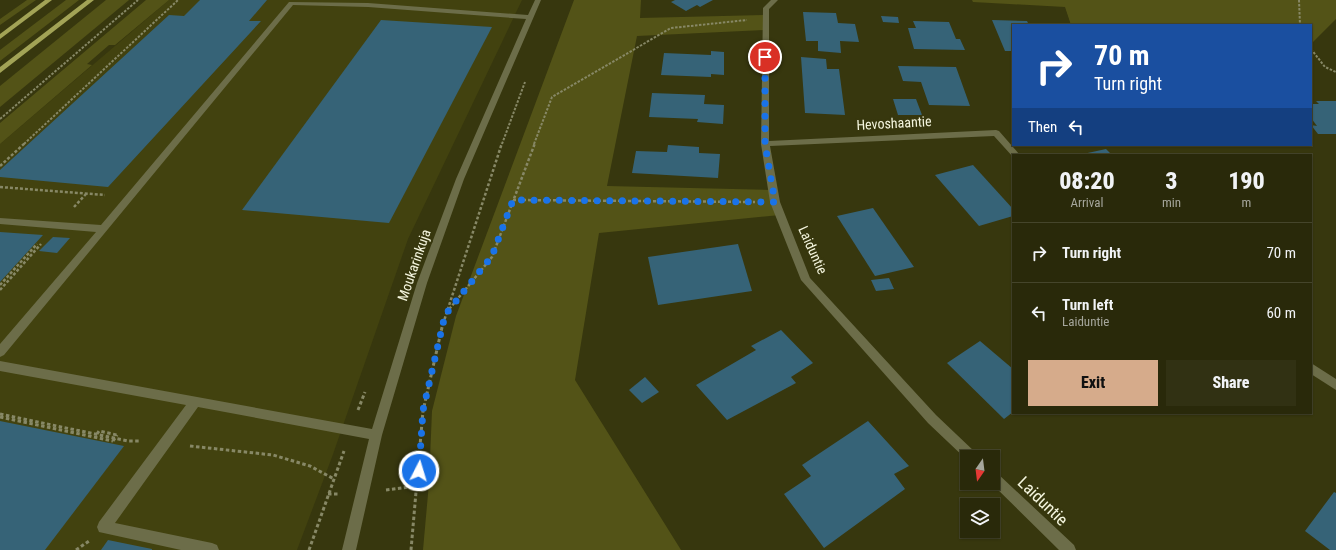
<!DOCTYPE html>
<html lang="en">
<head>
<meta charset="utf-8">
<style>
	:root { --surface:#29290a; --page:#313113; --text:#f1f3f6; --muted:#a5a69c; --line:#45452b; --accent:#d6ab8b }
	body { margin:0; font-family:"Roboto Condensed",sans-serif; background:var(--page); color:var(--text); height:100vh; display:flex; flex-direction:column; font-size:15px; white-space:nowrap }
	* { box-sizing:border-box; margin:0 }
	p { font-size:13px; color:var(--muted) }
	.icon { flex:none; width:22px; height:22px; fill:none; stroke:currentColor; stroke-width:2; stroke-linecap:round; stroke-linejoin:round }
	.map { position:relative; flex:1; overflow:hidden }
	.sheet { position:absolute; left:1012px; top:154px; width:300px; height:260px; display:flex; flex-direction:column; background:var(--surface); border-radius:0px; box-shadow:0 1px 3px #0004,0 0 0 1px var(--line) }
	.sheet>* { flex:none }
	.top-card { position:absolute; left:1012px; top:24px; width:300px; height:122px; border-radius:0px; box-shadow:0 1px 3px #0004,0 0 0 1px var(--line); background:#1a4fa0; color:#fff; overflow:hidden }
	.needle { width:26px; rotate:194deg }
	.buttons { position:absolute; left:960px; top:450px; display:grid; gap:8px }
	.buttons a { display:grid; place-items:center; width:40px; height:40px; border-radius:0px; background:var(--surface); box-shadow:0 1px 3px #0004,0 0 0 1px var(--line); font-size:20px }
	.pin { position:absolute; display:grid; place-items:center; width:34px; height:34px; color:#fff; margin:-17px; border:2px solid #fff; border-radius:50%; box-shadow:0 1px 4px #0007 }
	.me { position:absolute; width:44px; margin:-22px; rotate:5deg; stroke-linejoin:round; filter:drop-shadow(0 0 3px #0008) }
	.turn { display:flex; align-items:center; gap:14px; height:84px; padding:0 16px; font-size:18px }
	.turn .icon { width:52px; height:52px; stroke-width:2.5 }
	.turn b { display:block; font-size:28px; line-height:34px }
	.then { display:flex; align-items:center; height:38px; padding:0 16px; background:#0003; gap:8px; font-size:15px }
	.eta { display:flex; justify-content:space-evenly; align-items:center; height:68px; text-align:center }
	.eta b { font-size:24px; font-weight:800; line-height:28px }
	.primary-button { display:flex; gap:8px; margin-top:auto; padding:8px 16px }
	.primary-button a { flex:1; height:46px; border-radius:0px; background:var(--accent); color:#111; font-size:16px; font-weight:800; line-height:46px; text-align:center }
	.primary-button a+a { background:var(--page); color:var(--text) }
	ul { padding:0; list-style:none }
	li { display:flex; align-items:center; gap:12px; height:60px; padding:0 16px; border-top:1px solid var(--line) }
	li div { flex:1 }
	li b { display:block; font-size:15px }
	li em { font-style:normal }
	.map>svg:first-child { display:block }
	.built { fill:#42420f }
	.green { fill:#535317 }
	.building { fill:#366377 }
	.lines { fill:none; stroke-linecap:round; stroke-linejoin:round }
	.path-far2 { stroke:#878866; stroke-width:2; stroke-dasharray:2.5 1.5; stroke-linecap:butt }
	.path-far1 { stroke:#878866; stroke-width:2.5; stroke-dasharray:3 2; stroke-linecap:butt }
	.path { stroke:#878866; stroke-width:3; stroke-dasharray:3.5 2.5; stroke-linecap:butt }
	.minor { fill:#6c6d49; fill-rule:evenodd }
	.major { fill:#a2a356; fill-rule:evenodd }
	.path-bridge { stroke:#878866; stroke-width:3; stroke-dasharray:3.5 2.5; stroke-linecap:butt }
	.route { stroke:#1a73e8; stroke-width:7; stroke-dasharray:0 12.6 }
	.labels { text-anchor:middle; stroke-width:4; stroke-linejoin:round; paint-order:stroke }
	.street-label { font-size:14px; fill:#f5f6df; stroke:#37370e }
	.near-street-label { font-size:17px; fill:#f5f6df; stroke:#37370e }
</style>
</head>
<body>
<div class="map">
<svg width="1336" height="550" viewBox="0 0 1336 550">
	<rect width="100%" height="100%" fill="#37370e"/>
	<polygon class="built" points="169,0 522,0 408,239 332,457 297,550 0,550 0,144"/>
	<g class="green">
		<polygon points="27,0 36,0 0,25 0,19"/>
		<polygon points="66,0 79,0 0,61 0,50"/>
		<polygon points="106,0 129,0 0,107 0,86"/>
		<polygon points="146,0 169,0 115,45 109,45 87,64 92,65 0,144 0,123"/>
		<polygon points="574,0 641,0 640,18 766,15 766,30 637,36 607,186 773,190 780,215 599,233 575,380 681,550 423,550 429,483 432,411 456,316"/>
		<polygon points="972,0 1336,0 1336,19 1311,44 1311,25 1071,25 1065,7 973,2"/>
	</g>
	<g class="building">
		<polygon points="200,0 267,0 249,21 261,21 108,187 0,177 0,170 169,15 184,16"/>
		<polygon points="675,0 713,0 700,7 697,5 686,11 671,2"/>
		<polygon points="803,12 836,13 838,23 855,24 859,42 840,41 841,53 818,51 818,41 806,41"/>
		<polygon points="881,16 898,17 899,23 883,22"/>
		<polygon points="381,20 492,27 389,223 242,210"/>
		<polygon points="992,20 1027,21 1029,25 1013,25 1013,51 1005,51"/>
		<polygon points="913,21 949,22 956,39 960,39 965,50 914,49 908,28 916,28"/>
		<polygon points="711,51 724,52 724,75 711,74 711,77 661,75 664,53 711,55"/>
		<polygon points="801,57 826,59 827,69 839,69 845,115 805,113"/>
		<polygon points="898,66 956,67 970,106 929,105 921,82 903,81"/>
		<polygon points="652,93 705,95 704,104 724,105 723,124 697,122 698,119 649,117"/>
		<polygon points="893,99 916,99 922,115 898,115"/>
		<polygon points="1316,101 1336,101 1336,134 1318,134 1311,125 1317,126 1311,118 1311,104 1319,104"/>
		<polygon points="668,145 699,147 699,153 720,154 718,178 632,173 636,151 667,152"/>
		<polygon points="1106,149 1112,155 1083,155 1083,154"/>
		<polygon points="973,165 1013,209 1013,216 979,226 935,175"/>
		<polygon points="873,208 914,267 875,276 837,216"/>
		<polygon points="0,232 43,235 0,282"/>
		<polygon points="53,237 70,238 57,253 39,251"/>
		<polygon points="738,244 752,291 658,305 648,257"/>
		<polygon points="889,278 894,289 876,291 871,280"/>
		<polygon points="781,330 813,363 791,377 796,383 727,420 696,385 756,350 751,346"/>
		<polygon points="980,341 1013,369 1013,412 1004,419 947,363"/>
		<polygon points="645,377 659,392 642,403 629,390"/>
		<polygon points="0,421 124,446 45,550 0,550"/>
		<polygon points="868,421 909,466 894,474 905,489 824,548 784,494 811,476 802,465"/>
		<polygon points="1334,492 1336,493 1336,550 1330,550 1305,531"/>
		<polygon points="108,540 152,549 152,550 101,550"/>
	</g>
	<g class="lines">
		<g class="path-far2">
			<polyline points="1299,0 1300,25"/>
			<polyline points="1311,49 1325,67 1336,72"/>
			<polyline points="0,119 138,0"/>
			<polyline points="24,144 178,0"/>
			<polyline points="502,144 525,82"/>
			<polyline points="534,144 552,97 671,28 747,20"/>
		</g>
		<g class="path-far1">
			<polyline points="0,166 25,143"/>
			<polyline points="0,187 105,195"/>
			<polyline points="513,200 755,202"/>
			<polyline points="74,207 86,194"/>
			<polyline points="0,285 37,244"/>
			<polyline points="0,290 41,244"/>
			<polyline points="446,313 492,257 535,143"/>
			<polyline points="443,324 502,143"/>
		</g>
		<g class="path">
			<polyline points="358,410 365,392"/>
			<polyline points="0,414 128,441 139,441"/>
			<polyline points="0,417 113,441"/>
			<polyline points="97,434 99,431 117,435"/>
			<polyline points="190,446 273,455 310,466 334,479"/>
			<polyline points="386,490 417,486"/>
			<polyline points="328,494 339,494"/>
			<polyline points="76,550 89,541"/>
			<polyline points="309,550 344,451"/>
			<polyline points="411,550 423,411 443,323"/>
		</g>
		<g class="minor">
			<polygon points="535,0 541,0 464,179 427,283 382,435 356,550 342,550 369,439 198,407 115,523 212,543 217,545 219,550 181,550 99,532 97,527 99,522 186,405 0,371 0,361 372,429 417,283 456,179 526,19 368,7 293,5 4,355 0,357 0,344 96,232 0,224 0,218 101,225 289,2 368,3 528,15"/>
			<polygon points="771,0 778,0 769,9 769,141 996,130 999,131 1020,155 1013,155 1013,157 994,136 770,146 780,202 810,278 936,415 976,453 978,457 967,457 967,460 928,423 801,280 770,202 761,144 763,8"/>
			<polygon points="1311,363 1336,379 1336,390 1311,374"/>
			<polygon points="993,471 997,473 1074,545 1076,550 1059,550 991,483 993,483"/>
		</g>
		<g class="major">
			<polygon points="45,0 52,0 0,39 0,34"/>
			<polygon points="87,0 94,0 0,73 0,67"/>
		</g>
		<polyline class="path-bridge" points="113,441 117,435"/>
	</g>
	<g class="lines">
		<polyline class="route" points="419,471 423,410 445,315 492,256 513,200 775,202 765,144 765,57"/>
	</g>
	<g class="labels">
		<g class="street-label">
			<text transform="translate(894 123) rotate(-3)" y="5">Hevoshaantie</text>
			<text transform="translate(813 250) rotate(66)" y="5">Laiduntie</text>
			<text transform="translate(414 265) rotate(-71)" y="5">Moukarinkuja</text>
		</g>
		<g class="near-street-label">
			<text transform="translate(1043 501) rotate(44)" y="6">Laiduntie</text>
		</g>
	</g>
</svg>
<div class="buttons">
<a><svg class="needle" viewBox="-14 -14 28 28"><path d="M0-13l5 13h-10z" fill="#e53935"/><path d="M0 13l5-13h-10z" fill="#a5a69c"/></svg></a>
<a><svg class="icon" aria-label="layers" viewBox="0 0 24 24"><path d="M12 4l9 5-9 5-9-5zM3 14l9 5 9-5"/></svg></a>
</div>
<div class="pin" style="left:765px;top:57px;background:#d93025"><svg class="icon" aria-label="arrive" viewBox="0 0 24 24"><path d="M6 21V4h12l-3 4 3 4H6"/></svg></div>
<svg class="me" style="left:419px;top:471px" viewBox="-20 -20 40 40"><circle r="17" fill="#1a73e8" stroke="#fff" stroke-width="3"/><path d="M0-11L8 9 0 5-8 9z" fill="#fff"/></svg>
<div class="top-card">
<div class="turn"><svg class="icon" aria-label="right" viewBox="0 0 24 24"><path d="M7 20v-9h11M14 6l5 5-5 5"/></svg><div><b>70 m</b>Turn right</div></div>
<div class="then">Then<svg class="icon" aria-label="left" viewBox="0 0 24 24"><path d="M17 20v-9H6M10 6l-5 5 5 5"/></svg></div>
</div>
<section class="sheet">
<div class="eta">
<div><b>08:20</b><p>Arrival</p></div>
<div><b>3</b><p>min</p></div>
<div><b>190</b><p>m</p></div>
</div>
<ul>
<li><svg class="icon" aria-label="right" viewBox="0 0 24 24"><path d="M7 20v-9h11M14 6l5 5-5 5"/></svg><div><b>Turn right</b></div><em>70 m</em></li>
<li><svg class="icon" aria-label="left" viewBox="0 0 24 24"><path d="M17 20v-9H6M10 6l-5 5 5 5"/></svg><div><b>Turn left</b><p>Laiduntie</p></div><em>60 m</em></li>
</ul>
<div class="primary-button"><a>Exit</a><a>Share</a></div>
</section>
</div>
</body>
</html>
